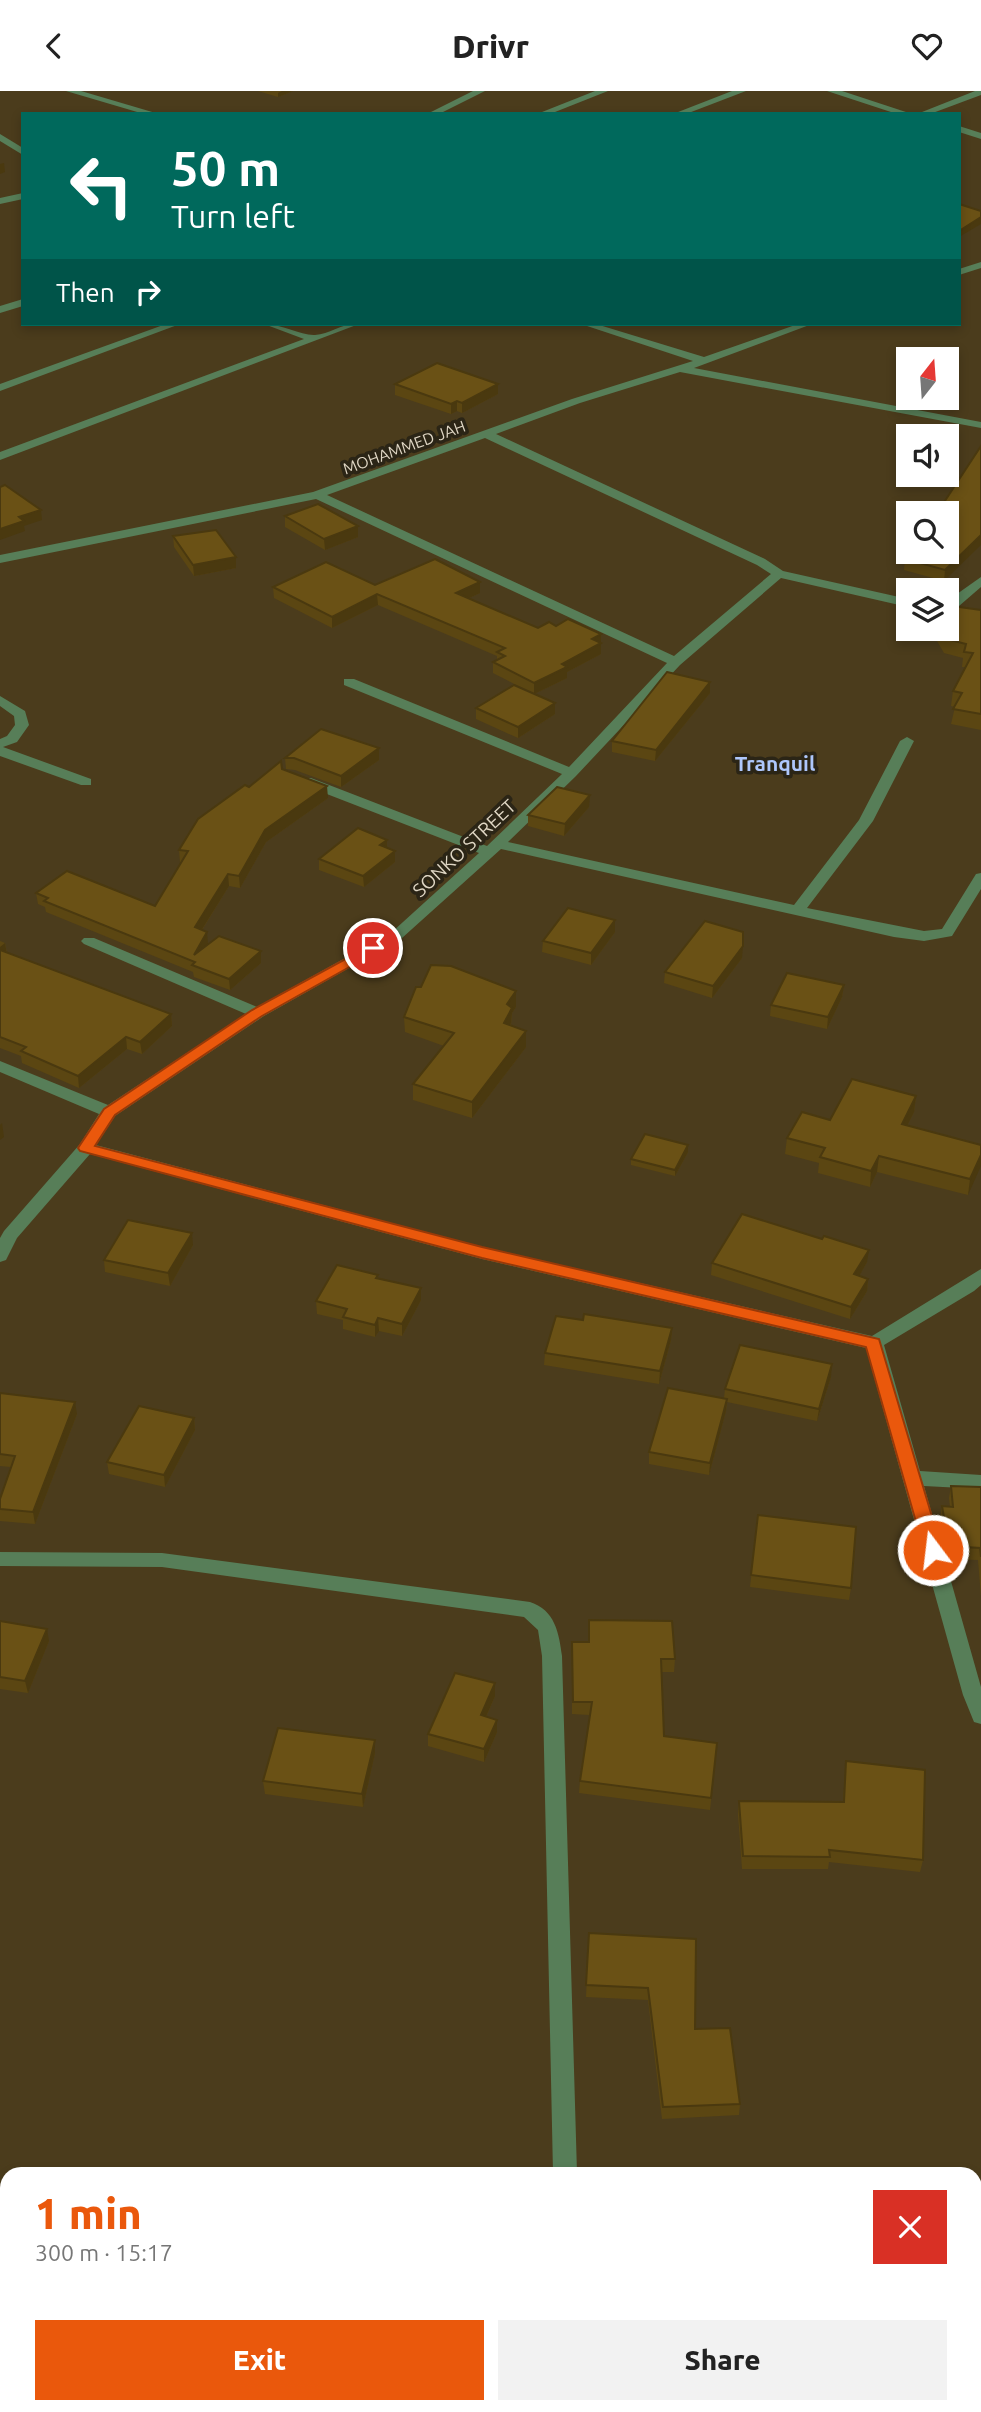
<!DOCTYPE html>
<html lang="en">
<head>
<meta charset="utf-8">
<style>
	:root { --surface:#fff; --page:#f2f2f2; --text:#222; --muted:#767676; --accent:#ea580c }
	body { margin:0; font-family:Ubuntu,sans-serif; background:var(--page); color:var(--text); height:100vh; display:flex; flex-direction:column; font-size:26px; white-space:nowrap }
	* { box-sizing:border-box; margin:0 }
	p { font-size:23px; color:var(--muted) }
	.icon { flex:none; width:38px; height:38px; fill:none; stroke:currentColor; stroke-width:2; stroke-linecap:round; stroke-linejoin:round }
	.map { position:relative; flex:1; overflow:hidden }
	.sheet { position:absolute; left:0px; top:2076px; width:982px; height:247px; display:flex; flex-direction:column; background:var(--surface); border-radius:21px 21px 0 0; box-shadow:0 4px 10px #0003 }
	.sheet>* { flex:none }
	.top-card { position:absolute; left:21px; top:21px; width:940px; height:214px; border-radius:0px; box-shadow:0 4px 10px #0003; background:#00695c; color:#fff; overflow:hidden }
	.needle { width:46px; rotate:17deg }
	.fabs { position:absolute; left:896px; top:256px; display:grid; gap:14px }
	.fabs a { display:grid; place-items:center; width:63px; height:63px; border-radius:0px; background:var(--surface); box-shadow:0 4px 10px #0003; font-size:35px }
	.pin { position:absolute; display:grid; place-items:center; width:60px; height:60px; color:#fff; margin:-30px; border:4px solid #fff; border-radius:50%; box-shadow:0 2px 7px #0007 }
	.me { position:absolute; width:77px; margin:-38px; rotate:345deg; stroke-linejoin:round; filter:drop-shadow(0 0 5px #0008) }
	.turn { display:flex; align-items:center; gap:24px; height:147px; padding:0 35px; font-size:32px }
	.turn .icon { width:91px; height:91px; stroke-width:2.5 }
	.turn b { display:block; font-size:49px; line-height:60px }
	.then { display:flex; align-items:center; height:66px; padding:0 35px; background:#0003; gap:14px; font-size:26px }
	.round { display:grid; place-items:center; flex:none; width:74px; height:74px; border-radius:0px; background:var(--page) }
	.summary { display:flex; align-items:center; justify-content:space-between; height:119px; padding:0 35px }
	h1 { font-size:42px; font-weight:800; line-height:52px; color:var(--accent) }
	.cta { display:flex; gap:14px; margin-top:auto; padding:14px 35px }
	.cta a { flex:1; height:80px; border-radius:0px; background:var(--accent); color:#fff; font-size:28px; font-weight:800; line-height:80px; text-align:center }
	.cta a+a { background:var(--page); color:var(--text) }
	header { display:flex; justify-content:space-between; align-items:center; height:91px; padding:0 35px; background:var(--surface); font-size:32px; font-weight:800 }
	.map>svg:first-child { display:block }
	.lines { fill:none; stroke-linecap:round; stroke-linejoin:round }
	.minor { fill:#577e58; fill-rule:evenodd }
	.wall { fill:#5b4612 }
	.shaded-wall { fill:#4a390f }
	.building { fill:#6a5115; stroke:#4a390f; stroke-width:2 }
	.route { fill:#ea580c; stroke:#983908; stroke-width:2 }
	.labels { text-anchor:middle; stroke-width:7; stroke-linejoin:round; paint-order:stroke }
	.far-street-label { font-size:16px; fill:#dfd6c4; stroke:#2b2516 }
	.street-label { font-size:19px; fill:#dfd6c4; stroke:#2b2516 }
	.far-district-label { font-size:21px; font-weight:bold; fill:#aec7fc; stroke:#2b2516 }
</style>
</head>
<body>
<header><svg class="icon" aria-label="back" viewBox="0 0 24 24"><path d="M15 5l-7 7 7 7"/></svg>Drivr<svg class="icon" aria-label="heart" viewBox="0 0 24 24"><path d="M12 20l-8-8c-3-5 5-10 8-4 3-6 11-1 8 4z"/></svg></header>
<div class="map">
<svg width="981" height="2321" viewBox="0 0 981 2321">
	<rect width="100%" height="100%" fill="#4b3c1c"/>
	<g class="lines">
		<g class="minor">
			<polygon points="66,0 81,0 159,23 144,23"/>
			<polygon points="473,0 485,0 439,23 427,23"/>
			<polygon points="595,0 608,0 550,23 537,23"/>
			<polygon points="732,0 746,0 686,23 673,23"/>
			<polygon points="827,0 842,0 912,23 897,23"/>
			<polygon points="975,0 981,0 981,4 930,23 917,23"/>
			<polygon points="959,35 981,42 981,48 959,41"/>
			<polygon points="0,43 23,57 23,64 0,50"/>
			<polygon points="23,102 23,108 0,113 0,107"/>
			<polygon points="981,171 981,177 959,184 959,178"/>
			<polygon points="23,208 23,215 0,222 0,215"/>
			<polygon points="166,233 180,233 0,300 0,293"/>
			<path d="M264,233C282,233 302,245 315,244C330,243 341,232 359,233L0,369V361L304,248Z"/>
			<path d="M581,233H596L704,266L798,233H812L694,277L981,331V337L680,281L580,312L496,343L765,468L783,480L908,508V516L781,487L680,574L576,685L508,751L794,814L859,729L900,650L907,646L914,650L873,730L807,817L924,840L942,838L976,783L981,782V798L952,845L924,850L894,846L501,758L402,847L264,925L115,1025L96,1054L482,1156L872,1245L981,1178V1194L974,1200L884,1254L920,1380L981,1384V1398L924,1395L981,1596V1633L974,1631L963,1604L866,1257L482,1168L90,1063L17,1147L6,1169L0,1171V1147L4,1140L80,1053L99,1023L0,981V970L108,1014L246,923L84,853L81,850L84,847H94L257,916L392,841L479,762L301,693V687H311L487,755L562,683L344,594V588H354L569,676L667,572L316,408L0,472V464L313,401L572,308L693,270ZM485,347L757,474L771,483L674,565L327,404Z"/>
			<polygon points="981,486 981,496 959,515 947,518 947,510"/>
			<polygon points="0,605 25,620 29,634 17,651 3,656 91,688 91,694 81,694 0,665 0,648 7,645 15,634 14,625 0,615"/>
			<path d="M0,1461L162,1462L530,1511C555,1519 559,1542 562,1565L577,2082H553L542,1565L538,1539L524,1526L162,1476L0,1475Z"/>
			<rect x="576" y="2315" width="26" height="6"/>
		</g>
	</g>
	<g class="wall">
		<polygon points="258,0 293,0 278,6"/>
		<polygon points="395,293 498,303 462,322 457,320 451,323 395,304"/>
		<polygon points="981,355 944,490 904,479 905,468 909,464"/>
		<polygon points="285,425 358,446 325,459 285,436"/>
		<polygon points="173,445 236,477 194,485 174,456"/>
		<polygon points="375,494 480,502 469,507 538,537 556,535 601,543 601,563 567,581 567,587 534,603 555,623 518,647 476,628 476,617 528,600 493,582 493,571 497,569 497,565 378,514 332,537 274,507 273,496"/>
		<polygon points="981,519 981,639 951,633 955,616 951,615 953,600 966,576 962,576 963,567 944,562 937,550 938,537 947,537"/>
		<polygon points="710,602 655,670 612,661 612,650"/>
		<polygon points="285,667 379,669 341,696 295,679 286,678"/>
		<polygon points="282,678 328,707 266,751 240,797 229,795 202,839 208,853 261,872 230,899 194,886 193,881 46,821 45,816 38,813 36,802 155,815 181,771 180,771 179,759 249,696"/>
		<polygon points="589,716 564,745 528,735 528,724"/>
		<polygon points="387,749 387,757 395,760 395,771 364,796 319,779 319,768"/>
		<polygon points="615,829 615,841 591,874 542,861 543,850"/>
		<polygon points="0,850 5,852 7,862 171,923 172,935 142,963 127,958 79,997 22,972 21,965 0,957"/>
		<polygon points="742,867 712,907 664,892 665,881"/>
		<polygon points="844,894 842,906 827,938 770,925 771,914"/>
		<polygon points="516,900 516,916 512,922 511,934 526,956 472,1027 413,1009 413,993 444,955 405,941 404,926"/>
		<polygon points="916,1005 914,1021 907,1035 981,1054 968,1104 877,1081 870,1096 818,1082 819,1072 785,1063 787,1047 830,1029"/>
		<polygon points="688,1061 675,1085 631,1074 631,1068"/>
		<polygon points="822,1148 867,1171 859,1185 868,1188 867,1200 850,1228 711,1184 712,1172"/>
		<polygon points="193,1154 170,1195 105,1181 104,1169"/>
		<polygon points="378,1184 378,1187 421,1197 421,1209 402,1245 379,1240 375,1246 343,1238 343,1229 317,1223 316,1210"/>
		<polygon points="583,1229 672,1237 671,1249 659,1293 544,1274 545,1262"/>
		<polygon points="831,1286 817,1330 727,1311 726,1320 709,1384 649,1373 649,1361 724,1307 725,1298"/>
		<polygon points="0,1302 77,1323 35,1433 0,1430 0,1408 11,1376 0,1375"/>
		<polygon points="194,1327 195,1339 165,1396 109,1383 107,1371"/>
		<polygon points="951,1395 981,1396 981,1506 978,1469 947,1468 940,1428 942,1415 950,1416 949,1407"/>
		<polygon points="758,1424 851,1497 849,1509 750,1496"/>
		<polygon points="589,1529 675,1568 674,1581 661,1581 664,1645 717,1652 710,1719 579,1702 580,1690 590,1624 572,1623 572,1563 588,1551"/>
		<polygon points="0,1530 49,1550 28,1602 0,1598"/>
		<polygon points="495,1605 486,1626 497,1629 497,1641 484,1671 428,1655 428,1643"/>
		<polygon points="375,1649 375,1662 363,1716 265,1703 263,1690"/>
		<polygon points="846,1670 923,1769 920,1781 829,1771 828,1778 742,1778 738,1723 739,1710 843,1711"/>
		<polygon points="589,1842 695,1938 740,2013 739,2024 662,2028 648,1909 586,1906"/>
		<polygon points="975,2110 981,2133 981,2191 975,2191"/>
	</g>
	<g class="shaded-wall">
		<polygon points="282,0 293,0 278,6 278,2"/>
		<polygon points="4,72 5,81 0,83 0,73"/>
		<polygon points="981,126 981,133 959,146 959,140"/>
		<polygon points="498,293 498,303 462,322 462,312"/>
		<polygon points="457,310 457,320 451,323 451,313"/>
		<polygon points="41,419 42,429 24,435 25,440 0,449 0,438 19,426"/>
		<polygon points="358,435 358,446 325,459 324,448"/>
		<polygon points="981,444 981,454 944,490 945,479"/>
		<polygon points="236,466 236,477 194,485 193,474"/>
		<polygon points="480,491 480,502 456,513 456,502"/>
		<polygon points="377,503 378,514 332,537 332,526"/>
		<polygon points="601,543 601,563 567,581 567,587 534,603 534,592 562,573 592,548"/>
		<polygon points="710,591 710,602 655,670 656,659"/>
		<polygon points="555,612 555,623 518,647 518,636"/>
		<polygon points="379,657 379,669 341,696 341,685"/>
		<polygon points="327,695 328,707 266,751 240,797 239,785 265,739"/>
		<polygon points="590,704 589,716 564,745 565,733"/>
		<polygon points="387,749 387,760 380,754"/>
		<polygon points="395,760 395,771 364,796 363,785"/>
		<polygon points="228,783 229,795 196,848 195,836"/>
		<polygon points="615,829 615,841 591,874 591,862"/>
		<polygon points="207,841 208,853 194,864"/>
		<polygon points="5,852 7,864 0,869 0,856"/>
		<polygon points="743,855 742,867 712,907 713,895"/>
		<polygon points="261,860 261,872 230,899 229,888"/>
		<polygon points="844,894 842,906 827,938 828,926"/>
		<polygon points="516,900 516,916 512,922 511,932 504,947 504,932 507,913"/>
		<polygon points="171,923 172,935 142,963 140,951"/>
		<polygon points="526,940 526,956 472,1027 472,1011"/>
		<polygon points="126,946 127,958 79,997 78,985"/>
		<polygon points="916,1005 914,1021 900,1049 902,1033"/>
		<polygon points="2,1032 4,1046 0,1049 0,1034"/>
		<polygon points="688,1054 688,1061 675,1085 675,1079"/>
		<polygon points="981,1064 981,1075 968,1104 970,1088"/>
		<polygon points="879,1065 877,1081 870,1096 871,1080"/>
		<polygon points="192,1142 193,1154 170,1195 168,1182"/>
		<polygon points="869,1159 867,1171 853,1196 854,1183"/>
		<polygon points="868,1188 867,1200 850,1228 851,1216"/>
		<polygon points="421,1197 421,1209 402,1245 402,1233"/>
		<polygon points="378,1227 379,1240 375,1246 375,1234"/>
		<polygon points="672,1237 671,1249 659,1293 660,1280"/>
		<polygon points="832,1273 831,1286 817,1330 819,1318"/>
		<polygon points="727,1308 726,1320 709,1384 710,1372"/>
		<polygon points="75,1311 77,1323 35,1433 33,1421"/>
		<polygon points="194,1327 195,1339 165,1396 164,1384"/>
		<polygon points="47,1538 49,1550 28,1602 25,1590"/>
		<polygon points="495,1592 495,1605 481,1637 481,1624"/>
		<polygon points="497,1629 497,1641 484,1671 484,1658"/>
		<polygon points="375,1649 375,1662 363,1716 362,1703"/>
	</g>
	<g class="building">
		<polygon points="959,113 981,120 981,126 959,140"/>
		<polygon points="437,272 498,293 462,312 457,310 451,313 395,293"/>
		<polygon points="981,355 981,444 945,479 905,468 912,460 947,460 947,422 937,422"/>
		<polygon points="5,394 41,419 19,426 24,430 0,438 0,396"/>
		<polygon points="318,413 358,435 324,448 285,425"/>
		<polygon points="216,439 236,466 193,474 173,445"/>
		<polygon points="435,468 480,491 456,502 538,537 549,531 556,535 568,528 601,543 592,548 601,552 562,573 567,576 534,592 493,571 505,565 497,561 505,557 377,503 332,526 273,496 326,471 375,494"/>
		<polygon points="952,515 981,519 981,623 953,618 962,602 953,600 973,562 964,561 966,553 946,548 939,537 947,537 947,523"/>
		<polygon points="667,581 710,591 656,659 612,650"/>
		<polygon points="514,594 555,612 518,636 476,617"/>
		<polygon points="321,638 379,657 341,685 294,667 285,667"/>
		<polygon points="281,670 282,678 327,695 265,739 239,785 228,783 195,836 207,841 194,864 219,845 261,860 229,888 192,874 195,871 44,810 48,807 36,802 67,780 155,815 188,760 179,759 198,728 245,694 249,696"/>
		<polygon points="557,696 590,704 565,733 528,724"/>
		<polygon points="358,737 387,749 380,754 395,760 363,785 319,768"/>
		<polygon points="568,817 615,829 591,862 543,850"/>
		<polygon points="705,830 743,841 743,855 713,895 665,881"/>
		<polygon points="0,859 171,923 140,951 126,946 78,985 21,960 26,956 0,946"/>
		<polygon points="431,874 451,875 516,900 507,913 512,917 504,932 526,940 472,1011 413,993 454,942 404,926 416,896 421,896"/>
		<polygon points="787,882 844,894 828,926 771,914"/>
		<polygon points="852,988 916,1005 902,1033 981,1054 981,1064 970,1088 879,1065 871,1080 820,1066 825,1057 787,1047 802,1021 830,1029"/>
		<polygon points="645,1043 688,1054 675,1079 631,1068"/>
		<polygon points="742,1123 822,1148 824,1145 869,1159 854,1183 868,1188 851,1216 712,1172"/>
		<polygon points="128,1129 192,1142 168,1182 104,1169"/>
		<polygon points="337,1174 378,1184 376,1187 421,1197 402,1233 378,1227 375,1234 343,1226 347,1218 316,1210"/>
		<polygon points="584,1223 672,1237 660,1280 545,1262 556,1225 583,1229"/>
		<polygon points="740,1254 832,1273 819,1318 725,1298"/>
		<polygon points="668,1297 727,1308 710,1372 649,1361"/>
		<polygon points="0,1302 75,1311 33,1421 0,1418 0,1408 15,1365 0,1363"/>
		<polygon points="139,1315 194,1327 164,1384 107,1371"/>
		<polygon points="951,1395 981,1396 981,1466 980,1457 949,1455 942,1415 953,1416"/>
		<polygon points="758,1424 856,1436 851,1497 751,1484"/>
		<polygon points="589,1529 672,1530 675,1568 661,1568 664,1645 717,1652 711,1707 580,1690 592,1611 573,1611 572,1551 589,1551"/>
		<polygon points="0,1530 47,1538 25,1590 0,1586"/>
		<polygon points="455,1582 495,1592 481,1624 497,1629 484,1658 428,1643"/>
		<polygon points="278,1637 375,1649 362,1703 263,1690"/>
		<polygon points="846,1670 925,1679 923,1769 829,1759 830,1766 743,1765 739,1710 844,1711"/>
		<polygon points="589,1842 696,1848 695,1938 730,1937 740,2013 663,2016 648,1897 586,1894"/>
		<polygon points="975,2110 977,2110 981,2133 981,2174 975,2174"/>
		<polygon points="192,2315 269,2315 270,2321 194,2321"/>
		<polygon points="351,2315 454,2315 455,2321 351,2321"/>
	</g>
	<polygon class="route" points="373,853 380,857 378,860 262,925 115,1024 95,1055 482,1156 879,1248 942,1459 939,1464 926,1464 924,1459 866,1256 482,1167 80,1060 78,1057 104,1018 252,919"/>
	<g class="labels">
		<g class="far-street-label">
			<text transform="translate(404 356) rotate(-20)" y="6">MOHAMMED JAH</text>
		</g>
		<g class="street-label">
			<text transform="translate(464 757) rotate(-43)" y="7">SONKO STREET</text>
		</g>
		<g class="far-district-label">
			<text x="775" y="680">Tranquil</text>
		</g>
	</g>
</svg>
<div class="fabs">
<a><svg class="needle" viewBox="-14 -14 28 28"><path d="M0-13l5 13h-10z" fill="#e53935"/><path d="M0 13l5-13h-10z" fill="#767676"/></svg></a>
<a><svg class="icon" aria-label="sound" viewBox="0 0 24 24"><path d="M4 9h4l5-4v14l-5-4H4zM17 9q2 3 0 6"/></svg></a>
<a><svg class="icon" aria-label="search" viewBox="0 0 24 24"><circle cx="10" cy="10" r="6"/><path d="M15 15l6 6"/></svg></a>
<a><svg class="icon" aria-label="layers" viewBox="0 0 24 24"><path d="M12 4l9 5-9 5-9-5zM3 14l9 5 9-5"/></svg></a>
</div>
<div class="pin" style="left:373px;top:857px;background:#d93025"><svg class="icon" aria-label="arrive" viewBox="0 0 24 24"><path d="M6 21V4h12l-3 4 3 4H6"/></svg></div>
<svg class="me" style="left:933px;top:1459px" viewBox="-20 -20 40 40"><circle r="17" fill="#ea580c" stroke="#fff" stroke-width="3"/><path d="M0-11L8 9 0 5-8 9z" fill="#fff"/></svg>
<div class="top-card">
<div class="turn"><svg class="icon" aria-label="left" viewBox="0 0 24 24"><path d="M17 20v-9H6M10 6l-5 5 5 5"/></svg><div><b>50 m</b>Turn left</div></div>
<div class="then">Then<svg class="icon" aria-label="right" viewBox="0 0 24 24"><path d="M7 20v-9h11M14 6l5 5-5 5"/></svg></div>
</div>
<section class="sheet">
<div class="summary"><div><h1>1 min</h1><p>300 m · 15:17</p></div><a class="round" style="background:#d93025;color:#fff"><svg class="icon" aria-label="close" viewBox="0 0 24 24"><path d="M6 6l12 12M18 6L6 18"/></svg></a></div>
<div class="cta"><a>Exit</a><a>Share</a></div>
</section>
</div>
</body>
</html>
